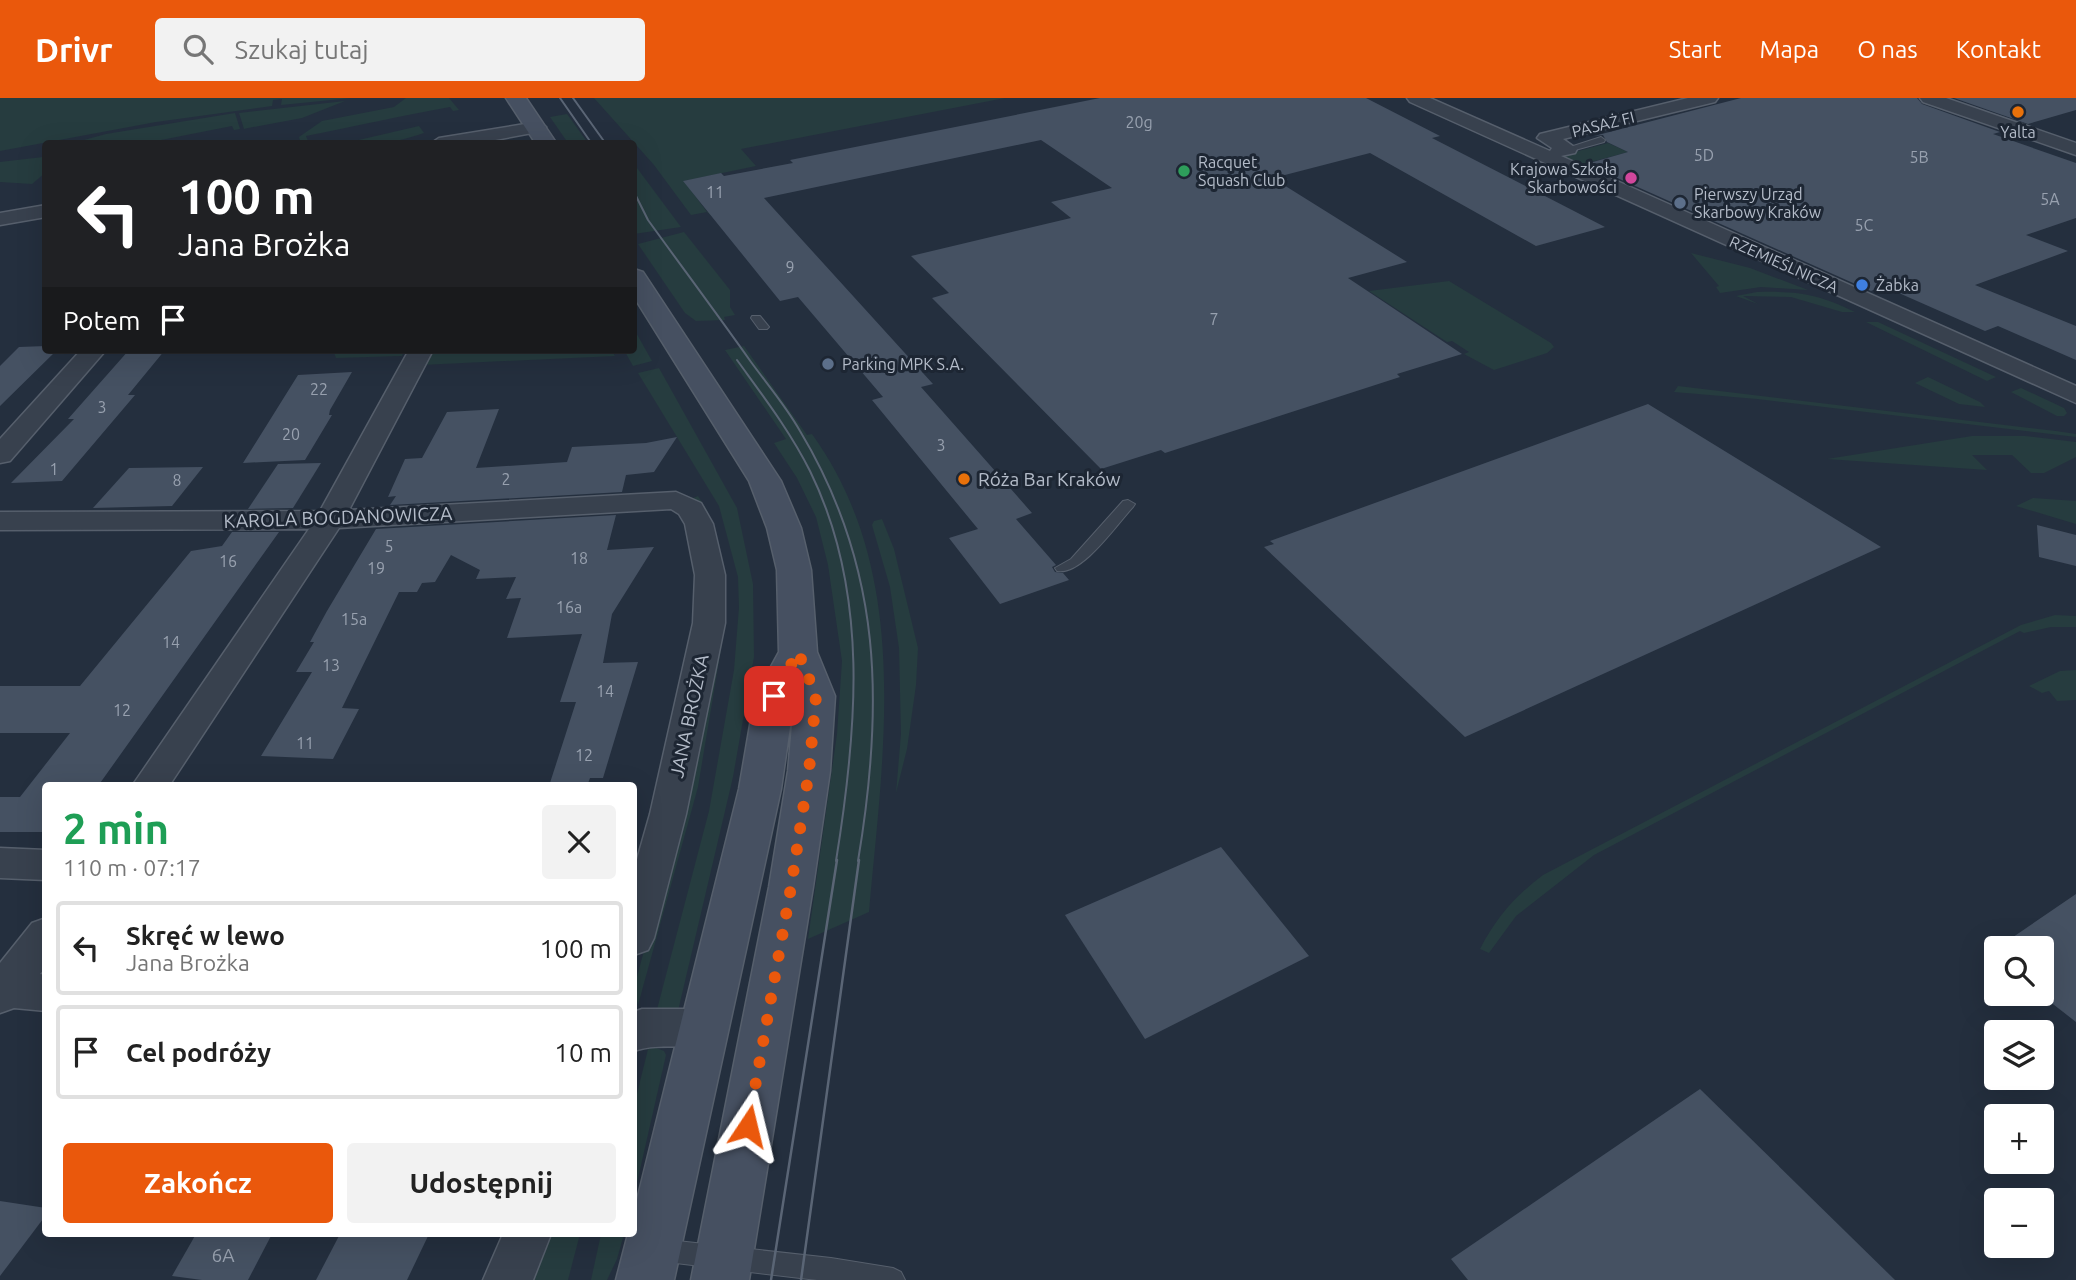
<!DOCTYPE html>
<html lang="pl">
<head>
<meta charset="utf-8">
<style>
	:root { --surface:#fff; --page:#f2f2f2; --text:#222; --muted:#767676; --line:#e0e0e0; --accent:#ea580c }
	body { margin:0; font-family:Ubuntu,sans-serif; background:var(--page); color:var(--text); height:100vh; display:flex; flex-direction:column; font-size:26px; white-space:nowrap }
	* { box-sizing:border-box; margin:0 }
	p { font-size:23px; color:var(--muted) }
	.icon { flex:none; width:38px; height:38px; fill:none; stroke:currentColor; stroke-width:2; stroke-linecap:round; stroke-linejoin:round }
	.map { position:relative; flex:1; overflow:hidden }
	.panel { position:absolute; left:42px; top:684px; width:595px; height:455px; display:flex; flex-direction:column; background:var(--surface); border-radius:7px; box-shadow:0 7px 28px #0002 }
	.panel>* { flex:none }
	.top-card { position:absolute; left:42px; top:42px; width:595px; height:214px; border-radius:7px; box-shadow:0 7px 28px #0002; background:#202124; color:#fff; overflow:hidden }
	.tools { position:absolute; left:1984px; top:838px; display:grid; gap:14px }
	.tools a { display:grid; place-items:center; width:70px; height:70px; border-radius:7px; background:var(--surface); box-shadow:0 7px 28px #0002; font-size:35px }
	.pin { position:absolute; display:grid; place-items:center; width:60px; height:60px; color:#fff; margin:-30px; border-radius:14px; box-shadow:0 4px 10px #0006 }
	.me { position:absolute; width:77px; margin:-38px; rotate:10deg; stroke-linejoin:round; filter:drop-shadow(0 0 5px #0008) }
	.turn { display:flex; align-items:center; gap:24px; height:147px; padding:0 21px; font-size:32px }
	.turn .icon { width:91px; height:91px; stroke-width:2.5 }
	.turn b { display:block; font-size:49px; line-height:60px }
	.then { display:flex; align-items:center; height:66px; padding:0 21px; background:#0003; gap:14px; font-size:26px }
	.round { display:grid; place-items:center; flex:none; width:74px; height:74px; border-radius:7px; background:var(--page) }
	.summary { display:flex; align-items:center; justify-content:space-between; height:119px; padding:0 21px }
	h1 { font-size:42px; font-weight:600; line-height:52px; color:#1e9e55 }
	.primary-button { display:flex; gap:14px; margin-top:auto; padding:14px 21px }
	.primary-button a { flex:1; height:80px; border-radius:7px; background:var(--accent); color:#fff; font-size:28px; font-weight:600; line-height:80px; text-align:center }
	.primary-button a+a { background:var(--page); color:var(--text) }
	ul { padding:0; list-style:none }
	li { display:flex; align-items:center; gap:21px; height:94px; margin:0 14px 10px; padding:0 7px; border:4px solid var(--line); border-radius:7px }
	li div { flex:1 }
	li b { display:block; font-size:26px }
	li em { font-style:normal }
	header { display:flex; align-items:center; gap:42px; box-sizing:border-box; height:98px; padding:0 35px; background:var(--accent); color:#fff }
	header strong { font-size:33px }
	nav { display:flex; gap:38px; margin-inline-start:auto; font-size:24px }
	.search { width:490px; height:63px; background:var(--page); display:flex; align-items:center; gap:18px; box-sizing:border-box; padding:0 24px; border-radius:7px; color:var(--muted); font-size:26px }
	.map>svg:first-child { display:block }
	.green { fill:#263c3f }
	.building { fill:#455162 }
	.lines { fill:none; stroke-linecap:round; stroke-linejoin:round }
	.service-casing { stroke:#565f6c; stroke-width:2 }
	.minor-casing { stroke:#565f6c; stroke-width:3 }
	.secondary-casing { stroke:#565f6c; stroke-width:3 }
	.service { fill:#38414e; fill-rule:evenodd }
	.minor { fill:#38414e; fill-rule:evenodd }
	.secondary { fill:#465061; fill-rule:evenodd }
	.tram-far1 { stroke:#5a6575; stroke-width:2 }
	.tram { stroke:#5a6575; stroke-width:2.5 }
	.route { stroke:#ea580c; stroke-width:12; stroke-dasharray:0 21.6 }
	.food-dot { fill:#e8710a; stroke:#1d2633; stroke-width:2.5 }
	.leisure-dot { fill:#2e9e5b; stroke:#1d2633; stroke-width:2.5 }
	.hotel-dot { fill:#d1479c; stroke:#1d2633; stroke-width:2.5 }
	.service-dot { fill:#5c6f8a; stroke:#1d2633; stroke-width:2.5 }
	.shop-dot { fill:#3f7fe0; stroke:#1d2633; stroke-width:2.5 }
	.labels { text-anchor:middle; stroke-width:6; stroke-linejoin:round; paint-order:stroke }
	.number-label { font-size:16px; fill:#98a1af }
	.far-street-label { font-size:16px; fill:#b4bcc9; stroke:#1d2633 }
	.far-poi-label { font-size:16px; fill:#b4bcc9; stroke:#1d2633; text-anchor:start }
	.poi-label { font-size:19px; fill:#b4bcc9; stroke:#1d2633; text-anchor:start }
	.street-label { font-size:19px; fill:#b4bcc9; stroke:#1d2633 }
	.near-number-label { font-size:19px; fill:#98a1af }
</style>
</head>
<body>
<header>
<strong>Drivr</strong>
<div class="search"><svg class="icon" aria-label="search" viewBox="0 0 24 24"><circle cx="10" cy="10" r="6"/><path d="M15 15l6 6"/></svg>Szukaj tutaj</div>
<nav><a>Start</a><a>Mapa</a><a>O nas</a><a>Kontakt</a></nav>
</header>
<div class="map">
<svg width="2076" height="1182" viewBox="0 0 2076 1182">
	<rect width="100%" height="100%" fill="#242f3e"/>
	<g class="green">
		<polygon points="0,0 351,0 281,7 282,1 273,2 272,8 156,24 0,53"/>
		<path d="M406,0H449L459,12L453,13L450,9C399,18 357,28 306,38L308,43L301,45L299,39L322,23L394,9Z"/>
		<polygon points="594,0 1005,0 741,51 756,68 684,83 707,114 747,106 715,121 707,114 691,117 654,67"/>
		<polygon points="345,3 302,20 248,30 244,31 239,15"/>
		<polygon points="235,15 240,31 234,32 232,28 151,44 73,45 106,36"/>
		<polygon points="567,16 588,45 568,45 550,19"/>
		<path d="M419,28L424,35C403,42 370,51 350,44Z"/>
		<polygon points="1608,45 1628,54 1580,67 1560,58"/>
		<polygon points="43,59 45,61 45,75 32,86 0,84 0,64"/>
		<polygon points="634,66 681,129 634,136"/>
		<polygon points="684,134 730,192 730,209 735,217 724,219 725,222 696,223 685,215 638,146"/>
		<polygon points="1691,155 1750,170 1808,192 1761,189 1720,195 1716,189 1719,188"/>
		<polygon points="1449,183 1551,245 1554,249 1547,255 1494,272 1464,256 1469,254 1452,243 1447,244 1369,193"/>
		<path d="M1757,194C1799,193 1818,196 1855,214H1842L1791,199L1743,198L1758,206L1736,198Z"/>
		<polygon points="1866,224 1878,224 1996,279 1987,283"/>
		<polygon points="634,231 652,263 633,268 624,252 634,252"/>
		<path d="M744,248L807,337L812,336C913,476 883,654 869,814L808,841L837,636L842,563L828,467L816,419L797,380L774,345L786,341L725,252Z"/>
		<polygon points="333,252 404,253 402,258 336,260"/>
		<polygon points="433,252 453,252 455,254 611,252 615,258 421,267"/>
		<polygon points="659,270 737,410 753,486 754,559 733,679 678,913 655,919 709,713 734,572 739,509 738,479 719,408 638,275"/>
		<polygon points="1928,279 1980,304 1985,309 1959,306 1915,285"/>
		<polygon points="1678,288 2056,333 2076,336 2076,339 1757,301 1674,294"/>
		<polygon points="2021,290 2064,310 2067,315 2064,318 2057,318 2011,294"/>
		<polygon points="1972,338 2025,338 2076,344 2076,359 2044,375 2031,375 2012,357 1972,357 1987,372 1827,361"/>
		<polygon points="698,398 707,412 717,443 724,495 724,533 698,689 638,907 634,890 694,666 715,542 686,403"/>
		<polygon points="2033,400 2076,403 2076,426 2016,408"/>
		<polygon points="882,421 894,451 918,550 916,587 907,651 896,695 901,636 899,550 890,489 872,427 874,423"/>
		<path d="M2055,517L2076,518V529H2051L2024,535L2020,533L1594,757L1516,818L1489,855L1480,851C1496,820 1516,797 1543,777L2021,527Z"/>
		<polygon points="2076,572 2076,602 2057,603 2049,593 2042,595 2029,588 2060,573"/>
		<polygon points="649,947 664,953 666,957 634,1098 634,1008"/>
		<polygon points="540,1136 580,1136 568,1182 522,1182"/>
		<polygon points="601,1136 624,1136 617,1161 607,1182 591,1182"/>
	</g>
	<g class="building">
		<polygon points="1100,0 1366,0 1440,38 1432,40 1605,129 1536,148 1370,55 1281,78 1288,82 1279,84 1407,164 1348,180 1462,256 1397,276 1400,279 1165,355 1161,352 1101,371 932,200 949,195 911,158 1071,120 1051,104 1112,90 1041,42 764,100 933,286 921,289 1032,415 1016,421 1056,467 1052,469 1055,474 1063,475 1069,482 1000,506 949,440 978,431 872,302 883,299 798,199 780,203 683,83 721,75 724,78 793,65 790,62"/>
		<polygon points="1741,0 1917,0 1922,6 2000,34 1993,36 2076,65 2076,120 2026,137 2068,153 1975,187 2076,228 2076,262 1998,228 1985,233 1883,188 1871,193 1586,66 1628,54 1607,44 1603,37 1594,38"/>
		<polygon points="1954,0 2076,0 2076,12 2028,26"/>
		<polygon points="46,248 46,252 57,252 0,308 0,268 19,249"/>
		<polygon points="129,252 165,252 128,297 135,297 62,383 11,385 74,321 68,321"/>
		<polygon points="352,274 330,312 329,317 332,317 305,362 243,365 298,277"/>
		<polygon points="1648,306 1881,449 1465,639 1264,449 1274,446 1270,443"/>
		<polygon points="499,311 476,370 567,364 572,349 646,345 677,339 654,374 626,377 622,394 390,407 396,398 388,399 405,361 422,360 447,314"/>
		<polygon points="321,365 293,410 248,411 278,366"/>
		<polygon points="203,369 172,408 93,410 129,370"/>
		<polygon points="616,417 607,452 654,449 612,516 603,565 638,564 603,680 590,680 587,688 549,688 576,604 560,604 582,536 507,540 521,500 506,501 516,479 476,481 480,472 451,457 435,484 422,485 417,494 399,494 342,610 359,611 333,661 261,658 312,574 296,574 314,544 310,544 327,513 376,431"/>
		<polygon points="2037,427 2076,437 2076,468 2039,459"/>
		<polygon points="232,434 279,434 98,688 46,688 46,734 0,734 0,699 20,699 70,635 0,635 0,588 80,588 191,453 222,448"/>
		<polygon points="1221,749 1309,858 1145,941 1065,817"/>
		<polygon points="2076,796 2076,924 2040,896 2042,850 1997,850"/>
		<polygon points="1700,991 1895,1182 1468,1182 1451,1161"/>
		<polygon points="0,1103 46,1110 46,1117 0,1178"/>
		<polygon points="196,1136 272,1136 248,1182 202,1182 172,1178"/>
		<polygon points="340,1136 429,1136 407,1182 316,1182"/>
	</g>
	<g class="lines">
		<g class="service-casing">
			<g id="service">
				<polygon points="1601,39 1605,42 1604,44 1568,54 1564,51"/>
				<polygon points="752,218 760,218 769,229 767,231 759,231 751,220"/>
				<path d="M1128,402L1135,406L1133,409C1117,426 1082,478 1057,473L1055,470L1071,461L1123,403Z"/>
				<polygon points="659,1141 831,1160 893,1170 901,1174 905,1182 817,1182 659,1163 651,1160 648,1152 651,1144"/>
			</g>
		</g>
		<g class="minor-casing">
			<g id="minor">
				<polygon points="1407,0 1430,0 1550,53 1552,50 1537,40 1540,36 1688,0 1718,0 1715,4 1563,41 1577,51 1575,55 1561,58 2076,288 2076,305 1410,4"/>
				<polygon points="1920,0 1946,0 2076,45 2076,57 1923,4"/>
				<polygon points="537,24 546,29 543,33 474,46 430,46 439,40"/>
				<polygon points="46,107 46,119 0,127 0,115"/>
				<polygon points="81,252 106,252 10,363 0,365 0,341"/>
				<polygon points="409,252 433,252 349,412 676,394 701,405 713,426 725,477 725,525 686,716 654,840 648,852 634,857 634,772 650,716 693,525 695,477 685,426 679,416 671,411 339,430 169,688 132,688 309,431 0,432 0,414 320,413"/>
				<polygon points="0,750 46,752 46,782 0,780"/>
				<polygon points="46,820 46,869 40,876 46,877 46,913 14,910 0,915 0,865 32,825"/>
				<path d="M642,911H706L721,916L727,930L721,944C693,954 662,943 634,953V914Z"/>
				<polygon points="503,1136 551,1136 533,1182 483,1182"/>
			</g>
		</g>
		<g class="secondary-casing">
			<g id="secondary">
				<polygon points="506,0 526,0 557,46 536,46"/>
				<polygon points="634,171 643,174 781,383 801,430 811,472 817,554 835,598 830,673 813,789 749,1182 691,1182 769,789 788,673 795,594 781,691 674,1182 616,1182 628,1136 634,1136 634,1114 739,691 755,598 779,554 777,472 767,430 749,383 634,199"/>
			</g>
		</g>
		<use href="#service" class="service"/>
		<use href="#minor" class="minor"/>
		<use href="#secondary" class="secondary"/>
		<g class="tram-far1">
			<polyline points="560,0 592,46"/>
			<polyline points="573,0 606,46"/>
			<path d="M634,94L648,122C682,169 717,216 751,264C767,286 786,308 800,333C883,471 884,608 858,763"/>
			<path d="M737,262C763,298 790,333 810,373C870,495 857,633 836,763"/>
		</g>
		<g class="tram">
			<polyline points="771,1182 837,762"/>
			<polyline points="801,1182 859,762"/>
		</g>
	</g>
	<g class="lines">
		<polyline class="route" points="748,1028 791,789 809,673 816,598 798,554 774,598"/>
	</g>
	<g class="food-dot">
		<circle cx="2018" cy="14" r="7"/>
		<circle cx="964" cy="381" r="7"/>
	</g>
	<circle class="leisure-dot" cx="1184" cy="73" r="7"/>
	<circle class="hotel-dot" cx="1631" cy="80" r="7"/>
	<g class="service-dot">
		<circle cx="1680" cy="105" r="7"/>
		<circle cx="828" cy="266" r="7"/>
	</g>
	<circle class="shop-dot" cx="1862" cy="187" r="7"/>
	<g class="labels">
		<g class="number-label">
			<text x="1139" y="30">20g</text>
			<text x="1704" y="63">5D</text>
			<text x="1919" y="65">5B</text>
			<text x="715" y="100">11</text>
			<text x="2050" y="107">5A</text>
			<text x="1864" y="133">5C</text>
			<text x="790" y="175">9</text>
			<text x="1214" y="227">7</text>
			<text x="319" y="297">22</text>
			<text x="102" y="315">3</text>
			<text x="291" y="342">20</text>
			<text x="941" y="353">3</text>
			<text x="54" y="377">1</text>
			<text x="506" y="387">2</text>
			<text x="177" y="388">8</text>
			<text x="389" y="454">5</text>
			<text x="579" y="466">18</text>
			<text x="228" y="469">16</text>
			<text x="376" y="476">19</text>
			<text x="569" y="515">16a</text>
			<text x="354" y="527">15a</text>
			<text x="171" y="550">14</text>
			<text x="331" y="573">13</text>
			<text x="605" y="599">14</text>
			<text x="122" y="618">12</text>
			<text x="305" y="651">11</text>
			<text x="584" y="663">12</text>
		</g>
		<g class="far-street-label">
			<text transform="translate(1603 26) rotate(-14)" y="6">PASAŻ FI</text>
			<text transform="translate(1784 166) rotate(24)" y="6">RZEMIEŚLNICZA</text>
		</g>
		<g class="far-poi-label">
			<text x="2018" y="40" text-anchor="middle">Yalta</text>
			<text x="1198" y="70">Racquet<tspan x="1198" dy="18">Squash Club</tspan></text>
			<text x="1617" y="77" text-anchor="end">Krajowa Szkoła<tspan x="1617" dy="18">Skarbowości</tspan></text>
			<text x="1694" y="102">Pierwszy Urząd<tspan x="1694" dy="18">Skarbowy Kraków</tspan></text>
			<text x="1876" y="193">Żabka</text>
			<text x="842" y="272">Parking MPK S.A.</text>
		</g>
		<g class="poi-label">
			<text x="978" y="388">Róża Bar Kraków</text>
		</g>
		<g class="street-label">
			<text transform="translate(338 419) rotate(-2)" y="7">KAROLA BOGDANOWICZA</text>
			<text transform="translate(689 618) rotate(-78)" y="7">JANA BROŻKA</text>
		</g>
		<g class="near-number-label">
			<text x="223" y="1164">6A</text>
		</g>
	</g>
</svg>
<div class="tools">
<a><svg class="icon" aria-label="search" viewBox="0 0 24 24"><circle cx="10" cy="10" r="6"/><path d="M15 15l6 6"/></svg></a>
<a><svg class="icon" aria-label="layers" viewBox="0 0 24 24"><path d="M12 4l9 5-9 5-9-5zM3 14l9 5 9-5"/></svg></a>
<a>+</a>
<a>−</a>
</div>
<div class="pin" style="left:774px;top:598px;background:#d93025"><svg class="icon" aria-label="arrive" viewBox="0 0 24 24"><path d="M6 21V4h12l-3 4 3 4H6"/></svg></div>
<svg class="me" style="left:748px;top:1028px" viewBox="-20 -20 40 40"><path d="M0-17L14 15 0 8-14 15z" fill="#ea580c" stroke="#fff" stroke-width="4"/></svg>
<div class="top-card">
<div class="turn"><svg class="icon" aria-label="left" viewBox="0 0 24 24"><path d="M17 20v-9H6M10 6l-5 5 5 5"/></svg><div><b>100 m</b>Jana Brożka</div></div>
<div class="then">Potem<svg class="icon" aria-label="arrive" viewBox="0 0 24 24"><path d="M6 21V4h12l-3 4 3 4H6"/></svg></div>
</div>
<section class="panel">
<div class="summary"><div><h1>2 min</h1><p>110 m · 07:17</p></div><a class="round"><svg class="icon" aria-label="close" viewBox="0 0 24 24"><path d="M6 6l12 12M18 6L6 18"/></svg></a></div>
<ul>
<li><svg class="icon" aria-label="left" viewBox="0 0 24 24"><path d="M17 20v-9H6M10 6l-5 5 5 5"/></svg><div><b>Skręć w lewo</b><p>Jana Brożka</p></div><em>100 m</em></li>
<li><svg class="icon" aria-label="arrive" viewBox="0 0 24 24"><path d="M6 21V4h12l-3 4 3 4H6"/></svg><div><b>Cel podróży</b></div><em>10 m</em></li>
</ul>
<div class="primary-button"><a>Zakończ</a><a>Udostępnij</a></div>
</section>
</div>
</body>
</html>
